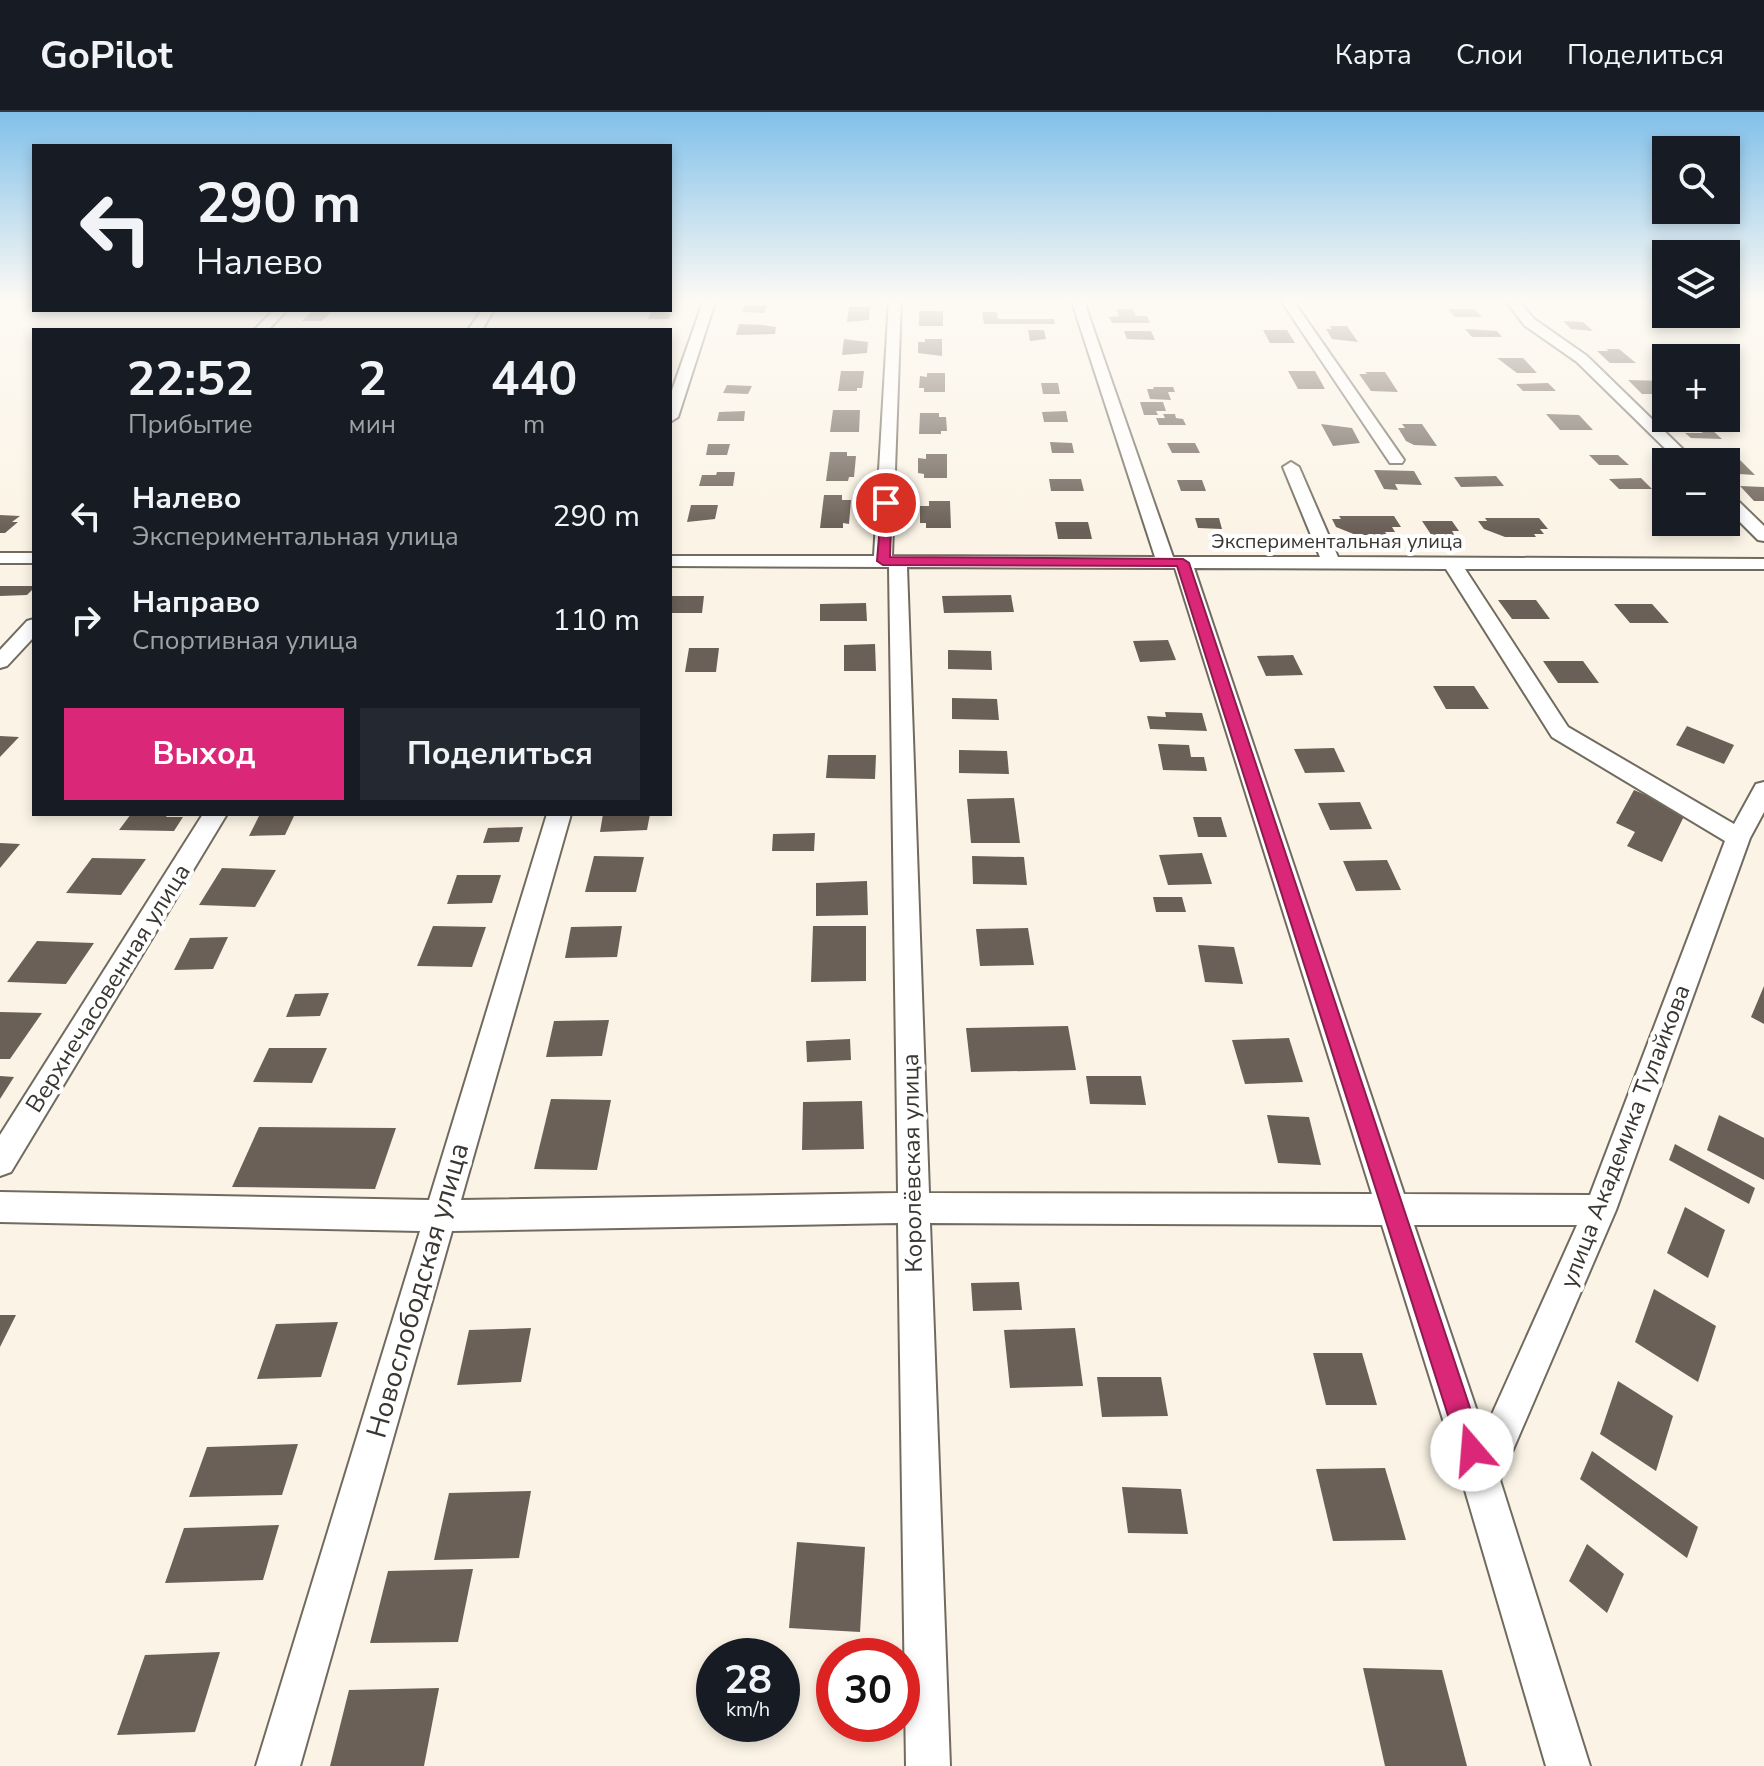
<!DOCTYPE html>
<html lang="ru">
<head>
<meta charset="utf-8">
<style>
	:root { --surface:#171b24; --page:#242831; --text:#f1f3f6; --muted:#9ea1a6; --line:#363941; --accent:#db2777 }
	body { margin:0; font-family:"Nunito Sans",sans-serif; background:var(--page); color:var(--text); height:100vh; display:flex; flex-direction:column; font-size:30px; white-space:nowrap }
	* { box-sizing:border-box; margin:0 }
	p { font-size:26px; color:var(--muted) }
	.icon { flex:none; width:44px; height:44px; fill:none; stroke:currentColor; stroke-width:2; stroke-linecap:round; stroke-linejoin:round }
	.map { position:relative; flex:1; overflow:hidden }
	.drawer { position:absolute; left:32px; top:216px; width:640px; height:488px; display:flex; flex-direction:column; background:var(--surface); border-radius:0px; box-shadow:0 4px 12px #0003 }
	.drawer>* { flex:none }
	.banner { position:absolute; left:32px; top:32px; width:640px; height:168px; border-radius:0px; box-shadow:0 4px 12px #0003; background:#171b24; color:var(--text); overflow:hidden }
	.tools { position:absolute; left:1652px; top:24px; display:grid; gap:16px }
	.tools a { display:grid; place-items:center; width:88px; height:88px; border-radius:0px; background:var(--surface); box-shadow:0 4px 12px #0003; font-size:40px }
	.speed { position:absolute; left:696px; top:1526px; display:flex; gap:16px; font-size:40px; font-weight:700; text-align:center }
	.speed>* { display:grid; place-content:center; width:104px; height:104px; border-radius:50%; background:var(--surface); box-shadow:0 4px 12px #0003; line-height:1 }
	.speed small { font-size:20px; font-weight:400 }
	.speed .limit { border:12px solid #d22; background:#fff; color:#111 }
	.pin { position:absolute; display:grid; place-items:center; width:68px; height:68px; color:#fff; margin:-34px; border:4px solid #fff; border-radius:50%; box-shadow:0 2px 8px #0007 }
	.me { position:absolute; width:88px; margin:-44px; rotate:342deg; stroke-linejoin:round; filter:drop-shadow(0 0 6px #0008) }
	.turn { display:flex; align-items:center; gap:28px; height:168px; padding:0 32px; font-size:36px }
	.turn .icon { width:104px; height:104px; stroke-width:2.5 }
	.turn b { display:block; font-size:56px; line-height:68px }
	.eta { display:flex; justify-content:space-evenly; align-items:center; height:136px; text-align:center }
	.eta b { font-size:48px; font-weight:700; line-height:56px }
	.cta { display:flex; gap:16px; margin-top:auto; padding:16px 32px }
	.cta a { flex:1; height:92px; border-radius:0px; background:var(--accent); color:#fff; font-size:32px; font-weight:700; line-height:92px; text-align:center }
	.cta a+a { background:var(--page); color:var(--text) }
	ul { padding:0; list-style:none }
	li { display:flex; align-items:center; gap:24px; height:104px; padding:0 32px }
	li div { flex:1 }
	li b { display:block; font-size:30px }
	li em { font-style:normal }
	header { display:flex; align-items:center; gap:48px; box-sizing:border-box; height:112px; padding:0 40px; background:var(--surface); border-bottom:2px solid var(--line) }
	header strong { font-size:38px }
	nav { display:flex; gap:44px; margin-inline-start:auto; font-size:28px }
	.map>svg:first-child { display:block }
	.building { fill:#6b6057 }
	.lines { fill:none; stroke-linecap:round; stroke-linejoin:round }
	.street-casing { stroke:#716b5f; stroke-width:4 }
	.street { fill:#fff; fill-rule:evenodd }
	.route { fill:#db2777; stroke:#8e194d; stroke-width:2 }
	.labels { text-anchor:middle; stroke-width:8; stroke-linejoin:round; paint-order:stroke }
	.far-street-label { font-size:20px; fill:#3a3732; stroke:#fff }
	.street-label { font-size:24px; fill:#3a3732; stroke:#fff }
	.near-street-label { font-size:28px; fill:#3a3732; stroke:#fff }
</style>
</head>
<body>
<header>
<strong>GoPilot</strong>
<nav><a>Карта</a><a>Слои</a><a>Поделиться</a></nav>
</header>
<div class="map">
<svg width="1764" height="1654" viewBox="0 0 1764 1654">
	<rect width="100%" height="100%" fill="#fbf4e6"/>
	<g class="building">
		<polygon points="745,193 767,193 764,201 742,200"/>
		<polygon points="849,195 870,195 869,208 847,210"/>
		<polygon points="670,196 674,196 669,207 648,207 652,198"/>
		<polygon points="1116,197 1133,197 1136,204 1147,204 1150,211 1112,211 1109,205 1119,204"/>
		<polygon points="1448,197 1474,197 1482,205 1455,205"/>
		<rect x="919" y="199" width="24" height="15"/>
		<polygon points="311,200 331,200 322,209 302,209"/>
		<polygon points="982,200 997,200 998,207 1054,207 1055,212 984,212"/>
		<polygon points="1563,209 1583,210 1593,219 1571,217"/>
		<polygon points="739,212 763,213 776,215 775,222 736,223"/>
		<polygon points="1330,214 1347,214 1358,230 1332,227 1326,217 1332,217"/>
		<polygon points="1465,217 1497,219 1502,225 1472,225"/>
		<polygon points="1028,218 1044,218 1046,227 1030,229"/>
		<polygon points="1263,218 1287,218 1295,231 1270,231"/>
		<polygon points="1124,219 1151,219 1155,228 1127,227"/>
		<polygon points="844,227 868,230 867,241 842,243"/>
		<polygon points="925,227 942,227 942,244 918,241 918,230 925,230"/>
		<polygon points="1606,237 1619,237 1636,251 1610,251 1597,239 1609,239"/>
		<polygon points="1497,246 1523,246 1537,261 1517,261"/>
		<polygon points="841,259 864,259 862,276 857,276 857,279 838,279"/>
		<polygon points="1288,259 1315,259 1325,277 1298,277"/>
		<polygon points="1365,260 1385,260 1398,280 1371,279 1359,262 1367,262"/>
		<polygon points="927,261 945,261 945,280 924,280 924,276 919,276 920,264 927,265"/>
		<polygon points="1628,268 1666,269 1666,282 1642,282"/>
		<polygon points="1041,271 1058,271 1060,282 1043,282"/>
		<polygon points="1548,271 1556,279 1523,279 1516,272"/>
		<polygon points="727,273 752,274 748,282 723,281"/>
		<polygon points="1153,275 1173,275 1175,280 1168,280 1171,288 1150,287 1147,277 1154,277"/>
		<polygon points="1140,290 1163,290 1166,299 1156,299 1158,303 1144,303"/>
		<polygon points="833,298 860,298 859,320 830,320"/>
		<polygon points="745,299 744,309 717,309 719,300"/>
		<polygon points="1066,299 1068,310 1044,310 1042,300"/>
		<polygon points="920,301 939,301 939,305 946,305 947,319 941,319 941,322 919,322"/>
		<polygon points="1163,302 1175,302 1176,306 1183,307 1186,313 1159,313 1156,306 1165,306"/>
		<polygon points="1546,302 1579,303 1593,318 1560,318"/>
		<polygon points="1671,306 1701,306 1710,315 1679,314"/>
		<polygon points="1321,312 1352,316 1360,331 1333,334"/>
		<polygon points="1402,312 1422,312 1437,334 1414,333 1406,329 1398,316 1405,316"/>
		<polygon points="1699,318 1712,318 1722,327 1691,326 1685,321 1703,321"/>
		<polygon points="1050,330 1072,331 1074,341 1052,341"/>
		<polygon points="1167,331 1195,331 1200,341 1172,341"/>
		<polygon points="708,332 730,332 727,343 706,343"/>
		<polygon points="830,340 847,340 847,344 856,344 854,365 849,365 848,369 826,369"/>
		<polygon points="926,342 947,342 947,366 924,366 924,362 918,361 918,346 926,347"/>
		<polygon points="1589,343 1618,343 1629,353 1599,353"/>
		<polygon points="1708,344 1737,345 1755,363 1739,362 1731,354 1726,354 1726,350 1714,350"/>
		<polygon points="1374,358 1414,359 1422,373 1395,372 1398,378 1384,377"/>
		<polygon points="717,360 735,360 733,374 699,374 702,363 716,363"/>
		<polygon points="1496,364 1504,374 1461,375 1454,365"/>
		<polygon points="1641,366 1652,377 1619,377 1609,367"/>
		<polygon points="1049,367 1081,367 1084,379 1051,379"/>
		<polygon points="1177,368 1202,368 1206,379 1181,379"/>
		<polygon points="1740,374 1764,375 1764,389 1754,389"/>
		<polygon points="824,383 842,383 842,388 851,388 849,412 843,411 843,416 820,416"/>
		<polygon points="929,389 950,389 951,416 926,416 926,411 920,411 920,394 929,394"/>
		<polygon points="691,393 718,393 715,407 687,410"/>
		<polygon points="1653,402 1666,402 1666,410 1684,410 1697,423 1673,423"/>
		<polygon points="0,403 20,404 12,410 18,410 5,421 0,421"/>
		<polygon points="1339,404 1394,404 1401,415 1392,415 1395,420 1385,420 1387,423 1356,423 1336,415 1332,407 1341,407"/>
		<polygon points="1195,406 1219,406 1222,417 1198,416"/>
		<polygon points="1485,406 1539,406 1548,417 1540,417 1544,422 1534,422 1536,425 1505,425 1484,417 1478,409 1487,409"/>
		<polygon points="1422,409 1452,409 1459,419 1452,419 1455,424 1432,424"/>
		<polygon points="1055,410 1088,410 1092,427 1058,427"/>
		<polygon points="0,474 34,474 34,476 27,483 0,484"/>
		<polygon points="1011,483 1014,500 944,501 942,484"/>
		<polygon points="670,484 704,484 702,501 670,501"/>
		<polygon points="1498,488 1536,488 1550,507 1512,507"/>
		<polygon points="866,491 867,509 820,509 820,492"/>
		<polygon points="1614,492 1652,492 1669,511 1630,511"/>
		<polygon points="1168,528 1176,548 1140,550 1133,529"/>
		<polygon points="875,532 876,559 844,559 844,533"/>
		<polygon points="689,536 719,536 716,560 685,560"/>
		<polygon points="948,538 991,539 992,558 948,557"/>
		<polygon points="1293,543 1303,563 1266,564 1257,544"/>
		<polygon points="1543,549 1583,549 1599,571 1558,571"/>
		<polygon points="1433,574 1474,574 1489,597 1446,597"/>
		<polygon points="952,586 997,587 999,608 952,607"/>
		<polygon points="1165,600 1202,601 1207,619 1150,617 1147,604 1166,605"/>
		<polygon points="1687,614 1734,633 1724,652 1676,633"/>
		<polygon points="0,624 19,625 0,645"/>
		<polygon points="1158,632 1189,633 1191,645 1204,645 1207,659 1163,658"/>
		<polygon points="1334,636 1345,660 1305,661 1294,637"/>
		<polygon points="959,638 1007,639 1009,662 959,661"/>
		<polygon points="828,643 876,643 875,667 826,666"/>
		<polygon points="1634,678 1686,700 1662,750 1627,734 1635,720 1616,711"/>
		<polygon points="1014,686 1020,731 971,731 967,687"/>
		<polygon points="1360,690 1372,717 1330,718 1318,691"/>
		<polygon points="131,702 168,702 166,705 183,705 174,719 119,718"/>
		<polygon points="260,702 295,702 285,723 249,724"/>
		<polygon points="603,702 650,702 647,718 600,720"/>
		<polygon points="1193,705 1221,705 1227,725 1198,725"/>
		<polygon points="523,715 519,730 483,731 488,716"/>
		<polygon points="815,721 814,739 772,739 773,722"/>
		<polygon points="0,731 20,732 0,756"/>
		<polygon points="1202,741 1212,772 1168,773 1159,743"/>
		<polygon points="594,744 644,745 636,780 585,780"/>
		<polygon points="972,744 1024,745 1027,773 973,772"/>
		<polygon points="92,746 146,747 121,783 66,781"/>
		<polygon points="1387,748 1401,778 1356,779 1343,749"/>
		<polygon points="222,756 276,758 255,795 199,793"/>
		<polygon points="457,763 501,763 492,791 447,792"/>
		<polygon points="867,769 868,803 816,804 816,771"/>
		<polygon points="1153,785 1182,785 1186,800 1156,800"/>
		<polygon points="433,814 486,815 472,855 417,854"/>
		<polygon points="622,814 617,845 565,846 571,815"/>
		<polygon points="813,814 866,814 866,869 811,870"/>
		<polygon points="1028,816 1034,853 980,854 976,817"/>
		<polygon points="228,825 213,857 174,858 190,826"/>
		<polygon points="37,829 94,831 66,872 7,870"/>
		<polygon points="1198,833 1234,835 1243,872 1205,870"/>
		<polygon points="1764,874 1764,912 1751,905"/>
		<polygon points="329,881 320,904 286,905 295,882"/>
		<polygon points="0,900 42,901 10,947 0,947"/>
		<polygon points="609,908 602,944 546,945 554,909"/>
		<polygon points="1068,914 1076,958 971,960 966,916"/>
		<polygon points="1289,926 1303,970 1245,972 1232,928"/>
		<polygon points="850,927 851,948 807,950 806,929"/>
		<polygon points="269,936 327,936 312,971 253,970"/>
		<polygon points="0,964 14,965 0,987"/>
		<polygon points="1086,964 1141,964 1146,993 1090,992"/>
		<polygon points="551,987 611,988 597,1058 534,1057"/>
		<polygon points="862,989 864,1037 802,1038 803,990"/>
		<polygon points="1267,1003 1309,1005 1321,1053 1278,1051"/>
		<polygon points="1719,1003 1764,1026 1764,1068 1707,1038"/>
		<polygon points="259,1015 396,1016 375,1077 232,1075"/>
		<polygon points="1675,1032 1755,1076 1749,1092 1669,1048"/>
		<polygon points="1685,1095 1725,1118 1708,1166 1667,1141"/>
		<polygon points="1019,1170 1022,1198 973,1199 971,1171"/>
		<polygon points="1654,1177 1716,1214 1698,1270 1635,1230"/>
		<polygon points="0,1203 16,1203 0,1235"/>
		<polygon points="338,1210 321,1265 257,1267 276,1212"/>
		<polygon points="531,1216 521,1270 457,1273 469,1218"/>
		<polygon points="1075,1216 1083,1274 1010,1276 1004,1218"/>
		<polygon points="1313,1241 1362,1241 1377,1293 1326,1293"/>
		<polygon points="1097,1265 1161,1265 1168,1304 1102,1305"/>
		<polygon points="1618,1269 1673,1304 1656,1359 1600,1322"/>
		<polygon points="298,1332 282,1383 189,1385 207,1335"/>
		<polygon points="1592,1339 1698,1415 1687,1446 1580,1367"/>
		<polygon points="1385,1356 1406,1428 1333,1429 1316,1357"/>
		<polygon points="1122,1375 1181,1377 1188,1422 1128,1421"/>
		<polygon points="531,1379 519,1446 434,1448 449,1381"/>
		<polygon points="279,1413 263,1468 165,1471 184,1416"/>
		<polygon points="797,1430 865,1435 860,1520 789,1516"/>
		<polygon points="1587,1432 1624,1462 1607,1501 1569,1469"/>
		<polygon points="473,1457 458,1530 370,1531 388,1459"/>
		<polygon points="220,1540 195,1620 117,1623 145,1543"/>
		<polygon points="1363,1556 1442,1558 1467,1654 1385,1654"/>
		<polygon points="439,1576 424,1654 330,1654 349,1578"/>
	</g>
	<g class="lines">
		<g class="street-casing">
			<g id="street">
				<polygon points="704,187 716,187 678,305 670,310 670,284"/>
				<path d="M889,187H901L892,444L1155,445L1071,187H1083L1173,445H1320L1283,355L1291,350L1299,355L1338,445L1764,447V457H1465L1568,615L1734,712L1756,672L1764,670V700L1750,726L1616,1098L1500,1368L1590,1654H1546L1462,1368L1382,1113L930,1111L950,1654H906L898,1111L452,1119L300,1654H256L420,1119L0,1110V1080L429,1088L547,702H571L461,1088L898,1081L889,455L670,454V444H874ZM907,455L1175,456L1372,1082L929,1081ZM1194,456L1446,457L1552,625L1725,729L1590,1083L1404,1082ZM1414,1113H1577L1484,1320Z"/>
				<polygon points="1280,187 1292,187 1404,348 1402,351 1390,351"/>
				<polygon points="1505,187 1517,187 1534,207 1587,244 1696,350 1679,350 1577,250 1524,213"/>
				<polygon points="274,198 287,198 268,218 254,218"/>
				<polygon points="482,198 494,198 482,218 468,218"/>
				<polygon points="1726,382 1732,383 1764,414 1764,429 1758,428 1726,396"/>
				<rect x="0" y="441" width="34" height="10"/>
				<polygon points="34,507 34,525 7,554 0,556 0,538 27,509"/>
				<polygon points="203,702 227,702 11,1060 0,1064 0,1023"/>
			</g>
		</g>
		<use href="#street" class="street"/>
	</g>
	<linearGradient id="sky" x2="0" y2="1"><stop stop-color="#81c0ea"/><stop offset="0.45" stop-color="#fdfaf4"/><stop offset="1" stop-color="#fdfaf4" stop-opacity="0"/></linearGradient>
	<rect width="1764" height="418" fill="url(#sky)"/>
	<polygon class="route" points="882,389 892,391 890,445 1183,447 1189,451 1484,1338 1481,1347 1472,1351 1463,1347 1459,1338 1177,454 883,453 877,449"/>
	<g class="labels">
		<g class="far-street-label">
			<text x="1337" y="436">Экспериментальная улица</text>
		</g>
		<g class="street-label">
			<text transform="translate(108 876) rotate(-58)" y="8">Верхнечасовенная улица</text>
			<text transform="translate(1625 1024) rotate(-69)" y="8">улица Академика Тулайкова</text>
			<text transform="translate(912 1051) rotate(-91)" y="8">Королёвская улица</text>
		</g>
		<g class="near-street-label">
			<text transform="translate(417 1178) rotate(-74)" y="10">Новослободская улица</text>
		</g>
	</g>
</svg>
<div class="tools">
<a><svg class="icon" aria-label="search" viewBox="0 0 24 24"><circle cx="10" cy="10" r="6"/><path d="M15 15l6 6"/></svg></a>
<a><svg class="icon" aria-label="layers" viewBox="0 0 24 24"><path d="M12 4l9 5-9 5-9-5zM3 14l9 5 9-5"/></svg></a>
<a>+</a>
<a>−</a>
</div>
<div class="speed"><div>28<small>km/h</small></div><div class="limit">30</div></div>
<div class="pin" style="left:886px;top:391px;background:#d93025"><svg class="icon" aria-label="arrive" viewBox="0 0 24 24"><path d="M6 21V4h12l-3 4 3 4H6"/></svg></div>
<svg class="me" style="left:1472px;top:1338px" viewBox="-20 -20 40 40"><circle r="19" fill="#fff"/><path d="M0-13L10 11 0 6-10 11z" fill="#db2777"/></svg>
<div class="banner">
<div class="turn"><svg class="icon" aria-label="left" viewBox="0 0 24 24"><path d="M17 20v-9H6M10 6l-5 5 5 5"/></svg><div><b>290 m</b>Налево</div></div>
</div>
<section class="drawer">
<div class="eta">
<div><b>22:52</b><p>Прибытие</p></div>
<div><b>2</b><p>мин</p></div>
<div><b>440</b><p>m</p></div>
</div>
<ul>
<li><svg class="icon" aria-label="left" viewBox="0 0 24 24"><path d="M17 20v-9H6M10 6l-5 5 5 5"/></svg><div><b>Налево</b><p>Экспериментальная улица</p></div><em>290 m</em></li>
<li><svg class="icon" aria-label="right" viewBox="0 0 24 24"><path d="M7 20v-9h11M14 6l5 5-5 5"/></svg><div><b>Направо</b><p>Спортивная улица</p></div><em>110 m</em></li>
</ul>
<div class="cta"><a>Выход</a><a>Поделиться</a></div>
</section>
</div>
</body>
</html>
